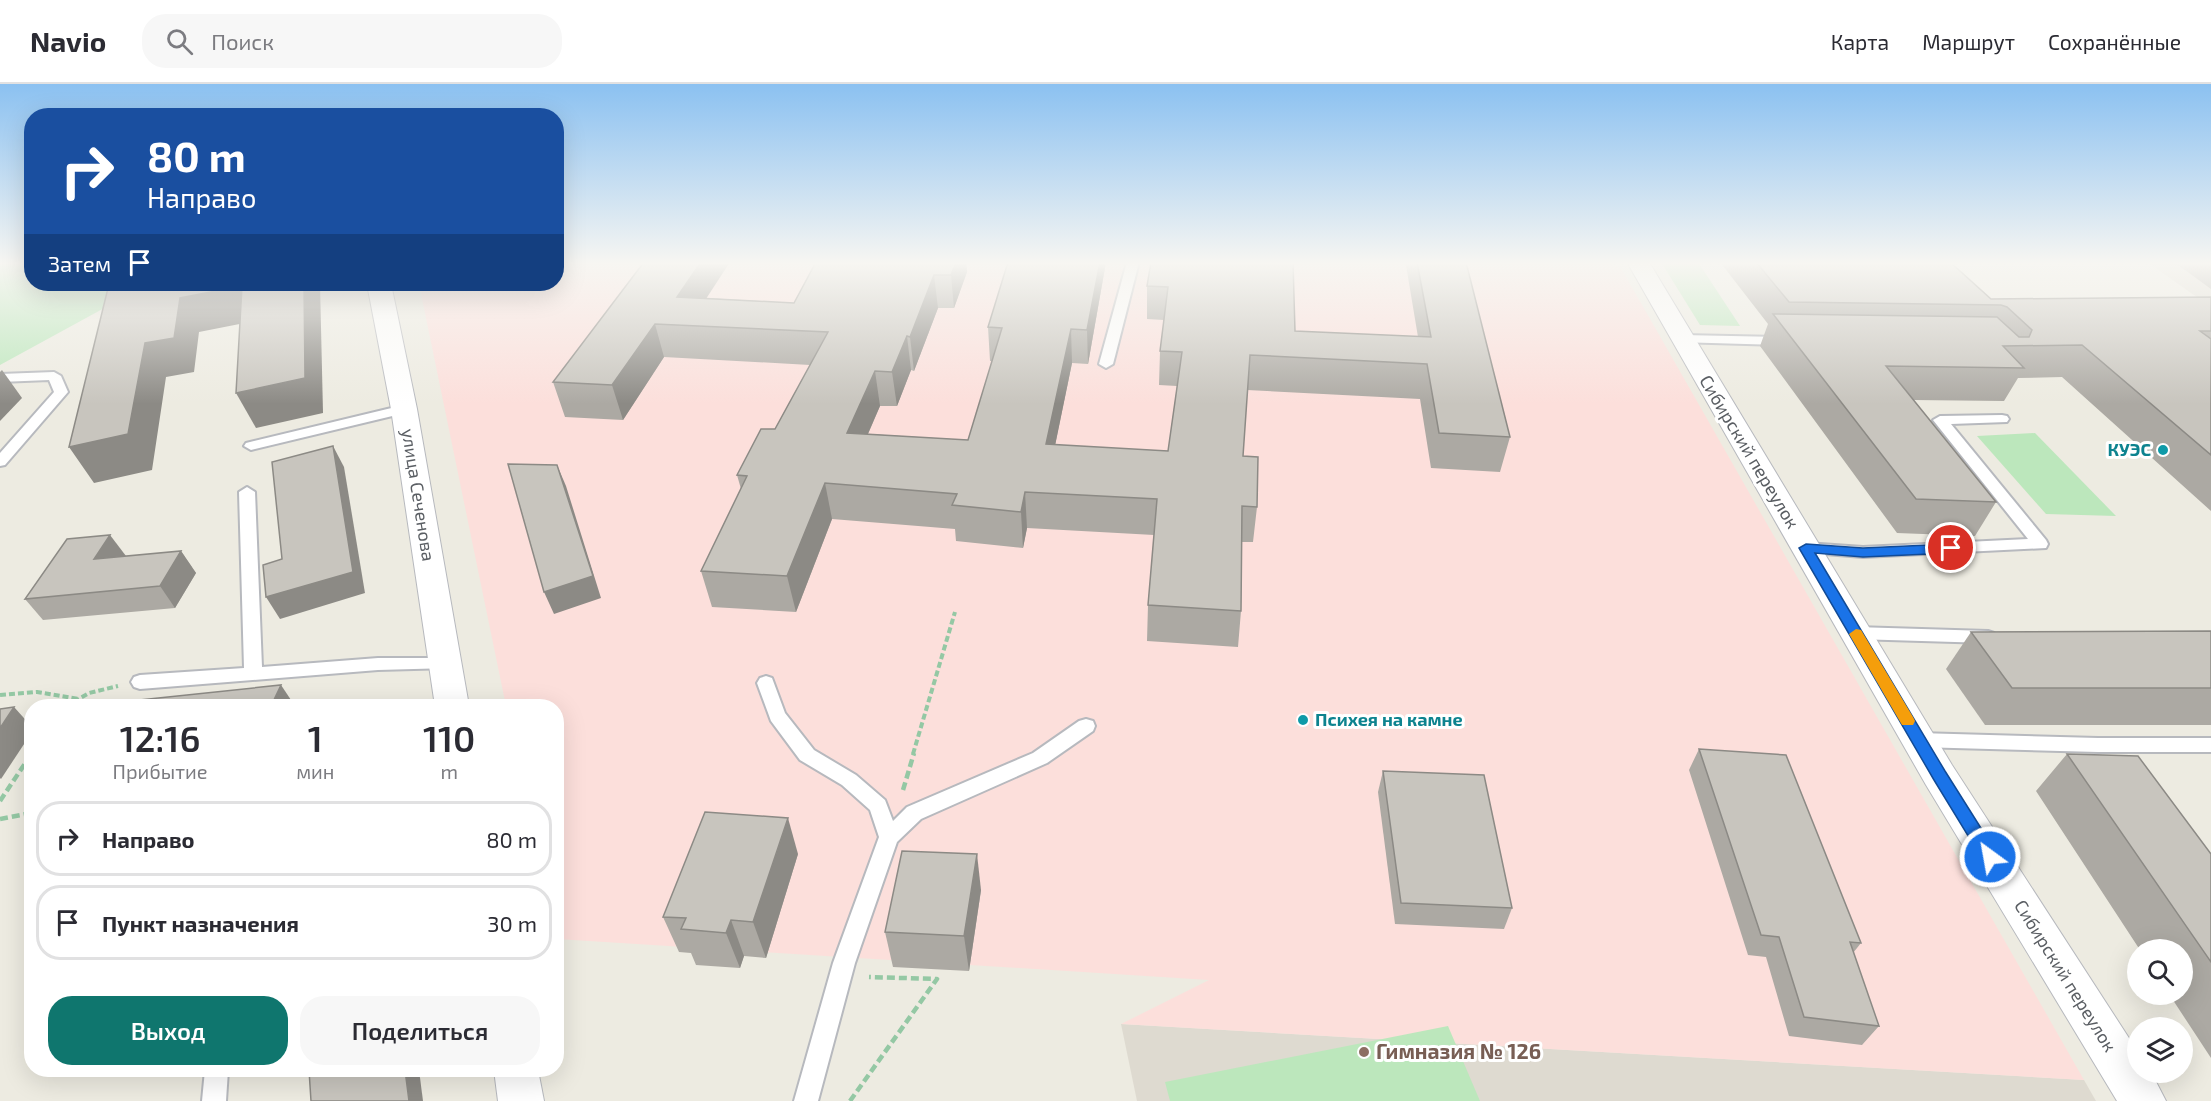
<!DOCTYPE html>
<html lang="ru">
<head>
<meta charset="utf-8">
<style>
	:root { --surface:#fff; --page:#f7f7f7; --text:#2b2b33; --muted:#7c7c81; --line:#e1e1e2; --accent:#0f766e }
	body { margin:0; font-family:"Exo 2",sans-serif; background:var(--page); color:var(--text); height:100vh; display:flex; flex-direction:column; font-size:22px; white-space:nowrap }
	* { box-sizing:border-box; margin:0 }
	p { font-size:20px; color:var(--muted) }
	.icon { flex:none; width:33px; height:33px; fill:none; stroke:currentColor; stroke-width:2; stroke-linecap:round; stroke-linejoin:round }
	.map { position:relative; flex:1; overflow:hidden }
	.details { position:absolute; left:24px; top:615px; width:540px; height:378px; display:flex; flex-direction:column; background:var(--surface); border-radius:24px; box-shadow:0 6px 24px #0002 }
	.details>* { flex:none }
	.guide { position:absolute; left:24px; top:24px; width:540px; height:183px; border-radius:24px; box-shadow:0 6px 24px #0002; background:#1a4fa0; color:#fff; overflow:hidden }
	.tools { position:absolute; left:2127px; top:855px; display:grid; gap:12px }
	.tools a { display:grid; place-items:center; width:66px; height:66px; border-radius:50%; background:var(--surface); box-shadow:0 6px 24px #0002; font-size:30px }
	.pin { position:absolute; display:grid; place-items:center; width:51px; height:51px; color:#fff; margin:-26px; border:3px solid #fff; border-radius:50%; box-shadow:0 2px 6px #0007 }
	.me { position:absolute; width:66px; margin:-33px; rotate:328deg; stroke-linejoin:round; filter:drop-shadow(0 0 4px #0008) }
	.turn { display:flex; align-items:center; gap:21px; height:126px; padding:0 24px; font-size:27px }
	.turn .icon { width:78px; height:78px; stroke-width:2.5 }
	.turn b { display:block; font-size:42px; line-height:51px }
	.then { display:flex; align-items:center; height:57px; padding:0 24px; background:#0003; gap:12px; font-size:22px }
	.eta { display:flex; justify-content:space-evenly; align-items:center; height:102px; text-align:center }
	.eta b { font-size:36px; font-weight:600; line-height:42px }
	.cta { display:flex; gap:12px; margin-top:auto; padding:12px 24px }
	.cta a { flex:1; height:69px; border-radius:24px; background:var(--accent); color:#fff; font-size:24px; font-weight:600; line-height:69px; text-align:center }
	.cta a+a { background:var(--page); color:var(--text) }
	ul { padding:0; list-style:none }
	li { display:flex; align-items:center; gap:18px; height:75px; margin:0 12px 9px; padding:0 12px; border:3px solid var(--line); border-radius:24px }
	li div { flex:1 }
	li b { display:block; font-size:22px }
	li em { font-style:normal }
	header { display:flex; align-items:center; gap:36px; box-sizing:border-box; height:84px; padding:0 30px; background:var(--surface); border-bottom:2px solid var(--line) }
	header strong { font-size:28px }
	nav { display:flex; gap:33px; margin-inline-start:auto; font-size:21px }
	.search { width:420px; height:54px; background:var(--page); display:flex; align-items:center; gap:15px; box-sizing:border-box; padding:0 21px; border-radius:24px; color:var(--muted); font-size:22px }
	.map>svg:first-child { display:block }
	.education { fill:#dedad0 }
	.medical { fill:#fcdfdb }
	.green { fill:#bce7bc }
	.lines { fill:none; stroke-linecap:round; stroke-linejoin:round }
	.service-casing { stroke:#b7b9be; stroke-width:4 }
	.minor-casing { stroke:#b7b9be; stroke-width:2 }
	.path-far1 { stroke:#94c8a4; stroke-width:4; stroke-dasharray:6 3; stroke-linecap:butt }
	.path { stroke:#94c8a4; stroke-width:4.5; stroke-dasharray:8 4; stroke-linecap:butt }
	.service { fill:#fff; fill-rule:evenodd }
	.minor { fill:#fff; fill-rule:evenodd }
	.wall { fill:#aca9a3 }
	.shaded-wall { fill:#8c8a85 }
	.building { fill:#c8c5be; stroke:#8c8a85; stroke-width:1.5 }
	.route { fill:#1a73e8; stroke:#114b97; stroke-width:1.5 }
	.slow { fill:#f59e0b }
	.culture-dot { fill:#0f9aa8; stroke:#fff; stroke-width:2 }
	.education-dot { fill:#8d6e63; stroke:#fff; stroke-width:2 }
	.labels { text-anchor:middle; stroke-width:6; stroke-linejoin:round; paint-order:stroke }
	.culture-label { font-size:18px; font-weight:bold; fill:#0d838f; stroke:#fff; text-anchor:end }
	.street-label { font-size:18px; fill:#5a5e63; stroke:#fff }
	.near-education-label { font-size:21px; font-weight:bold; fill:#785e54; stroke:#fff; text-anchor:start }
</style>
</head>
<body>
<header>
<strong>Navio</strong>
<div class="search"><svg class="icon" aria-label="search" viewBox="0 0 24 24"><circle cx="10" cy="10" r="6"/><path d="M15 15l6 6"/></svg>Поиск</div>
<nav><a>Карта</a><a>Маршрут</a><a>Сохранённые</a></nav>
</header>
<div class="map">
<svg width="2211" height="1017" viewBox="0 0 2211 1017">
	<rect width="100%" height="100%" fill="#edebe1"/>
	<g class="education">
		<polygon points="2147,178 2211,178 2211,223"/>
		<polygon points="1121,940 2084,996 2096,1017 1137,1017"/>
	</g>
	<polygon class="medical" points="557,178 1605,178 1621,184 2084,996 1121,940 1209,896 557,855 556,622 506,622 419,200 556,200"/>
	<g class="green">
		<polygon points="0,178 31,178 32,200 113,200 108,222 0,281"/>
		<polygon points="1661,178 1698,178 1740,242 1700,241"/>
		<polygon points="2035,349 2116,432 2046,430 1977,352"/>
		<polygon points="1448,942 1480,1017 1170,1017 1165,998"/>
	</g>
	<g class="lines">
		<g class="service-casing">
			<g id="service">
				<polygon points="1127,178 1139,178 1113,280 1106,284 1099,280"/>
				<polygon points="1682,251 1783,253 1789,257 1783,261 1677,258 1676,255 1677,252"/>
				<polygon points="54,288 61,292 68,308 5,381 0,382 0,369 54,308 49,296 0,298 0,290"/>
				<polygon points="404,321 409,322 411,325 409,328 251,366 244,362 246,359"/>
				<polygon points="2002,331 2007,332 2009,335 2007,338 1951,340 2046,456 2048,460 2046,464 1863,473 1800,468 1798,464 1800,460 1806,459 1863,463 2028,455 1933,336 1940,332"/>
				<polygon points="247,403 255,408 262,583 378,574 444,574 450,576 453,580 450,584 378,586 140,605 134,603 131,598 134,593 140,591 244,584 239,408"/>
				<polygon points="1855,543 1988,547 1994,549 1997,553 1994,557 1988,559 1855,555 1849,553 1846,549 1849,545"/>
				<polygon points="766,592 772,594 785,629 814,666 856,691 885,716 893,737 907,723 1033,669 1079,637 1086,635 1093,637 1095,642 1093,647 1047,679 921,735 897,758 855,879 818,1017 794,1017 833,879 879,753 870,726 842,701 800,676 771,637 757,599 760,594"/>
				<polygon points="1918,649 2098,654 2211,654 2211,668 2098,668 1918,663 1911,661 1909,656 1911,651"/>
				<polygon points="205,986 228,986 226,1017 202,1017"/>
			</g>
		</g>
		<g class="minor-casing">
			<g id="minor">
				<polygon points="1627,178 1649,178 1952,681 2138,968 2138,988 2151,988 2166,1017 2117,1017 1926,701"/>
				<polygon points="367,200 391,200 417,325 469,622 435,622 391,325"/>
				<polygon points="494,986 538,986 544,1017 498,1017"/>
			</g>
		</g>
		<g class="path-far1">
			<polyline points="0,611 37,608 79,615"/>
			<polyline points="66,622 89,609 118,602"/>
			<polyline points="913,670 955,528"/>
		</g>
		<g class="path">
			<polyline points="903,706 914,669"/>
			<polyline points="0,717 32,669"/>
			<polyline points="0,735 32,729"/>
			<polyline points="850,1017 937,895 869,893"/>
		</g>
		<use href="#service" class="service"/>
		<use href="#minor" class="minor"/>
	</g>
	<g class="wall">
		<polygon points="644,178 707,214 794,219 816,178 966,178 967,188 954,224 938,224 914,287 911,286 897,322 880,322 868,350 968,356 992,277 990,277 988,243 1106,178 1088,280 1072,279 1055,361 1168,367 1177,302 1159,301 1160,267 1164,236 1147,235 1147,202 1151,178 1295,247 1418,253 1406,181 1406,178 1466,178 1510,353 1500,388 1431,384 1420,315 1247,306 1243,372 1257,423 1253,458 1242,458 1241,527 1238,563 1147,557 1148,521 1154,451 1027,444 1023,464 956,457 955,445 832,435 796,528 712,523 701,487 741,405 737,391 775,345 810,281 664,273 623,336 565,333 553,298"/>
		<polygon points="1720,178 1950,178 1991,215 2211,213 2211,427 2062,293 2018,294 2004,317 1913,316 1996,418 1975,452 1897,449 1760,262 1768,240"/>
		<polygon points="2174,178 2211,178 2211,205"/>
		<polygon points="181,467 196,489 175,524 43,536 25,515"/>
		<polygon points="2211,547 2211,641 1985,641 1946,585 1971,548"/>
		<polygon points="1699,665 1861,859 1853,869 1879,942 1862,961 1789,952 1766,873 1748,871 1689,686"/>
		<polygon points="2067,670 2211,770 2211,974 2169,910 2182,910 2182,866 2140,866 2036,707"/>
		<polygon points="1383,687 1512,824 1504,845 1395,840 1378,708"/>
		<polygon points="798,770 766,874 744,872 740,884 696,881 691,869 679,868 663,833"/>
		<polygon points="981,806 969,887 893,883 885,848"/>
	</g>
	<g class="shaded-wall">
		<polygon points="701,178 730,178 689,241 677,213"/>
		<polygon points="956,178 966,178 967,188 954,224 951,191"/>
		<polygon points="1100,178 1106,178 1088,280 1087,246"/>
		<polygon points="934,191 938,224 914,287 910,253"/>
		<polygon points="304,200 320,200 323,329 256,344 236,309"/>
		<polygon points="242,202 260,236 199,248 194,288 166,293 152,386 94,399 69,363 145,259 180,214"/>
		<polygon points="655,240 664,273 623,336 612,301"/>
		<polygon points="1071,245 1072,279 1048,396 1046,360"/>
		<polygon points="907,252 911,286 897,322 892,288"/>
		<polygon points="2,286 22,314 0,337 0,288"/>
		<polygon points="875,287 880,322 853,384 847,349"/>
		<polygon points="333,362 344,383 365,509 280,535 266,513"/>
		<polygon points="557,381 566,402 601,514 554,530 544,508"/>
		<polygon points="825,399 832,435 796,528 787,492"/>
		<polygon points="1025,408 1027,444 1023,464 1021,428"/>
		<polygon points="110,451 126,472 94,475"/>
		<polygon points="181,467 196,489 175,524 160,502"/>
		<polygon points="281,601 295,622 271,622"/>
		<polygon points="14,623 32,643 32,648 1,695 0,694 0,644"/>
		<polygon points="788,734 798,770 766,874 753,838"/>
		<polygon points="977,770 981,806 969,887 964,852"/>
		<polygon points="731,836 744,872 740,884 726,849"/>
		<polygon points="405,986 419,986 423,1017 409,1017"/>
	</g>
	<g class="building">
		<polygon points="644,178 701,178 677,213 794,219 816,178 956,178 951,191 934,191 910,253 907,252 892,288 875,287 847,349 968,356 1002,244 988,243 1008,178 1100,178 1087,246 1071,245 1046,360 1168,367 1182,268 1160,267 1168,203 1147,202 1151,178 1293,178 1295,247 1431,253 1417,178 1466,178 1510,353 1439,349 1427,280 1250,271 1243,372 1258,373 1257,423 1242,422 1241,527 1148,521 1157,415 1025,408 1021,428 952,421 957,410 825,399 787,492 701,487 747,392 737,391 761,345 775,345 828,248 655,240 612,301 553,298"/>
		<polygon points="1756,178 1950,178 1991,215 2211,213 2211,247 2200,247 2211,255 2211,371 2082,261 2003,262 2024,284 1886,282 1996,418 1916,415 1773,230 1997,233 2019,253 2029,253 2032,246 2007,223 2001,221 1789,218"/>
		<polygon points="109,200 304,200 305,294 236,309 242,202 180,214 174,254 145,259 128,350 69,363"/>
		<polygon points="333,362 353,488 266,513 263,481 282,475 272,378"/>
		<polygon points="508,380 557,381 593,492 544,508"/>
		<polygon points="110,451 94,475 181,467 160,502 25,515 67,455"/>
		<polygon points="2211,547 2211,604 2012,604 1971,548"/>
		<polygon points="281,601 271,622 82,622"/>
		<polygon points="14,623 0,644 0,625"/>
		<polygon points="1699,665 1786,671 1861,859 1850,858 1879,942 1804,933 1779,853 1761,851"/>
		<polygon points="2067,670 2138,672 2211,770 2211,878"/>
		<polygon points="1383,687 1484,691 1512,824 1401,819"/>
		<polygon points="705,728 788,734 753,838 731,836 726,849 681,845 686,834 663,833"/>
		<polygon points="902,767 977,770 964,852 885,848"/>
		<polygon points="309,986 405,986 409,1017 311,1017"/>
	</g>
	<linearGradient id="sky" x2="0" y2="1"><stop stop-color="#8bc1f1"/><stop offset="0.56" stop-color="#f7f6f2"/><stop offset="1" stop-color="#f7f6f2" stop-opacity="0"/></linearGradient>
	<rect width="2211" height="320" fill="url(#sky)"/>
	<polygon class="route" points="1806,460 1863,464 1951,460 1958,464 1951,469 1863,473 1815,469 1945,687 1996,768 1999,773 1996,778 1990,780 1984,778 1934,696 1799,464"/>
	<polygon class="slow" points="1856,545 1861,546 1913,633 1915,637 1913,641 1902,641 1849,550"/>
	<g class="culture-dot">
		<circle cx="2163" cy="366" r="6"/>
		<circle cx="1303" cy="636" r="6"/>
	</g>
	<circle class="education-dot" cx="1364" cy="968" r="6"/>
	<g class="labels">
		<g class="culture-label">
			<text x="2151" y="372">КУЭС</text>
			<text x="1315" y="642" text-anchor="start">Психея на камне</text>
		</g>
		<g class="street-label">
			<text transform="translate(1749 368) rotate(59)" y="6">Сибирский переулок</text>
			<text transform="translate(418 411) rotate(81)" y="6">улица Сеченова</text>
			<text transform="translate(2065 892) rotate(58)" y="6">Сибирский переулок</text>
		</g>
		<g class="near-education-label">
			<text x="1376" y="975">Гимназия № 126</text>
		</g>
	</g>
</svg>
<div class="tools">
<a><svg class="icon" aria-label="search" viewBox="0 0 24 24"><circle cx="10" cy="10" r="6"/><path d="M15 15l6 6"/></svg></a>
<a><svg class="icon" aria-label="layers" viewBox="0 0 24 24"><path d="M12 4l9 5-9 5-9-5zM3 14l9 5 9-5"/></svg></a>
</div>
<div class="pin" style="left:1951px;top:464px;background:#d93025"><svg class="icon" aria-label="arrive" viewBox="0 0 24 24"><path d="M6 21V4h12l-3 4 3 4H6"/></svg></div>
<svg class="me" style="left:1990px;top:773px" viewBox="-20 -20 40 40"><circle r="17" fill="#1a73e8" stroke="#fff" stroke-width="3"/><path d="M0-11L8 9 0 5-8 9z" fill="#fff"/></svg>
<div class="guide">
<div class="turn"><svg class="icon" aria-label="right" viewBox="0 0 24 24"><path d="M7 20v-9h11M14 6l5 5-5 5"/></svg><div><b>80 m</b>Направо</div></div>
<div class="then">Затем<svg class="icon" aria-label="arrive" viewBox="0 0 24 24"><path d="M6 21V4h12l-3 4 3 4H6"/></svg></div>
</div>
<section class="details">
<div class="eta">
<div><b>12:16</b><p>Прибытие</p></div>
<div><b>1</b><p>мин</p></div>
<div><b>110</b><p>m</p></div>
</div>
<ul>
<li><svg class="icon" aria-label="right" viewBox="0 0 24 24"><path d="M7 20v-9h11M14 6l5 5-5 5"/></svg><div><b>Направо</b></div><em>80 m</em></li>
<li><svg class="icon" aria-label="arrive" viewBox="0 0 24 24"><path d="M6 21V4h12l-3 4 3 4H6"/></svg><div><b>Пункт назначения</b></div><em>30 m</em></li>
</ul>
<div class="cta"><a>Выход</a><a>Поделиться</a></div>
</section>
</div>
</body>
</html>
